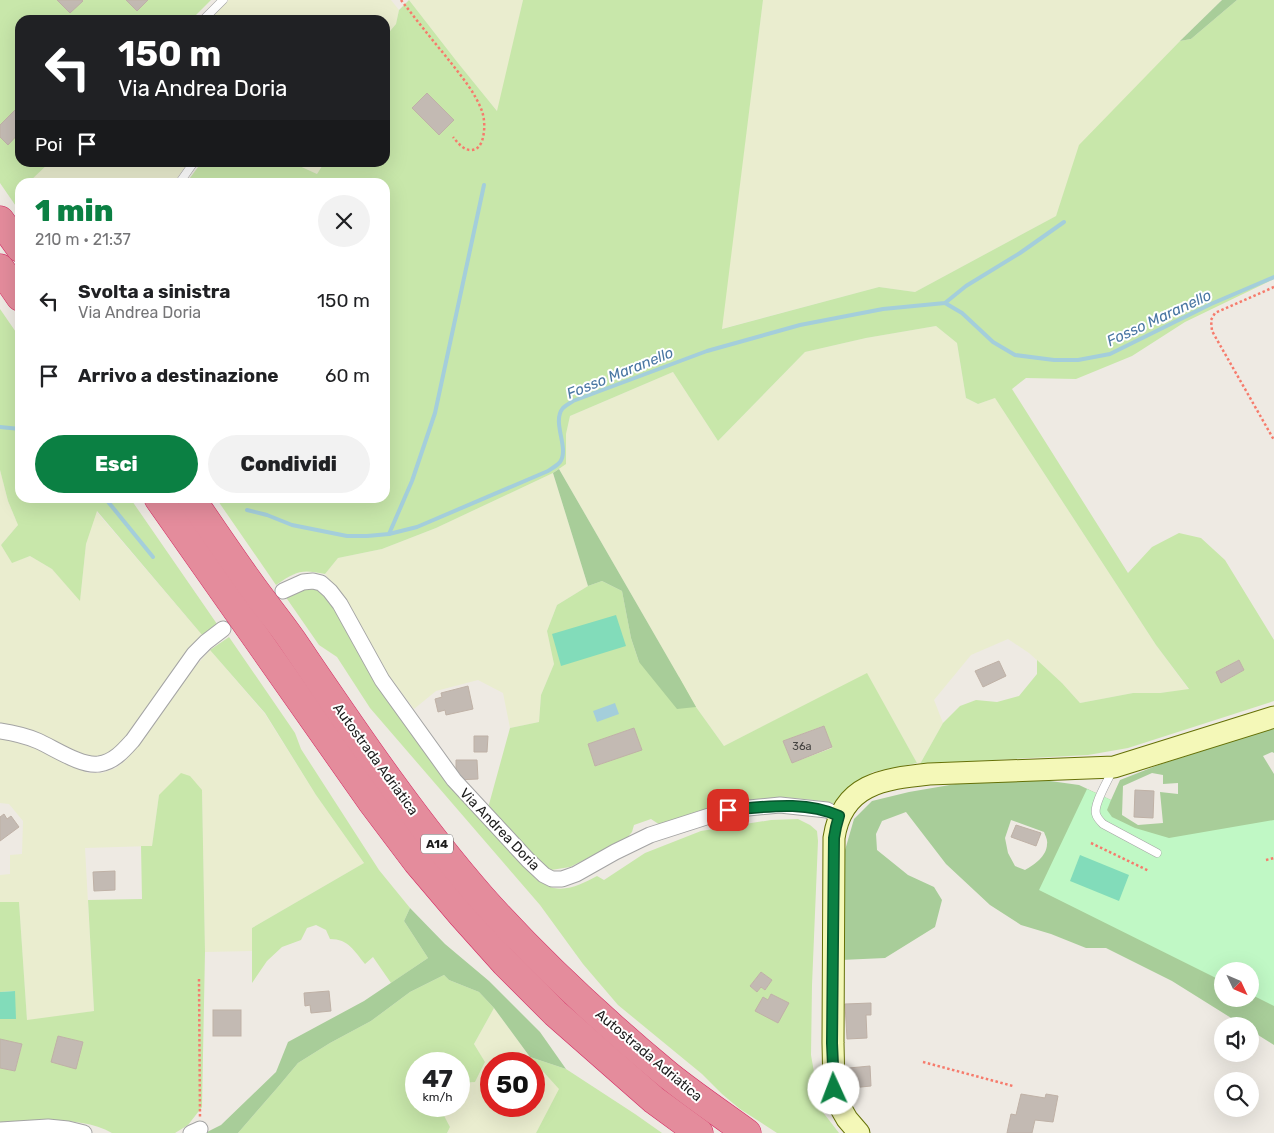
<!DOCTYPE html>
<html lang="it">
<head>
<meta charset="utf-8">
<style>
	:root { --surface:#fff; --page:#f2f2f2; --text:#202124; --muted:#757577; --accent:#0b8043 }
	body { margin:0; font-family:Rubik,sans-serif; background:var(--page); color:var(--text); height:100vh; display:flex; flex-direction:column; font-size:19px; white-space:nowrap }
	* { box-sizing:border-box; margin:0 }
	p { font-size:16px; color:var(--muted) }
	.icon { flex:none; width:28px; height:28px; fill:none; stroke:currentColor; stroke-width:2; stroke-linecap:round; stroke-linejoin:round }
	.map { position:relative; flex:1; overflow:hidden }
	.side { position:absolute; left:15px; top:178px; width:375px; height:325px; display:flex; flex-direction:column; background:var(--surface); border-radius:15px; box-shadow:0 5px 20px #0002 }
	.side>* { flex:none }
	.guide { position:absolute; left:15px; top:15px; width:375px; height:152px; border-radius:15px; box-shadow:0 5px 20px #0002; background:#202124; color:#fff; overflow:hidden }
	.needle { width:32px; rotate:134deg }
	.buttons { position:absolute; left:1214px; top:962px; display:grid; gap:10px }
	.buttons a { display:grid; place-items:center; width:45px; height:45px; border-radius:50%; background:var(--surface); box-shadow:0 5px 20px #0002; font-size:25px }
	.speed { position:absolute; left:405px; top:1052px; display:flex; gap:10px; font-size:25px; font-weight:700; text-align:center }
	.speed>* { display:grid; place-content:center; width:65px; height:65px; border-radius:50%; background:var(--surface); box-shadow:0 5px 20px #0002; line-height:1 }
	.speed small { font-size:12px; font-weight:400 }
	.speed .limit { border:8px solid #d22; background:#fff; color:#111 }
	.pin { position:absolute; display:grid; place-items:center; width:42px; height:42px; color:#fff; margin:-21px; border-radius:10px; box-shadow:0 2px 8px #0006 }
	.me { position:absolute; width:55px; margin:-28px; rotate:358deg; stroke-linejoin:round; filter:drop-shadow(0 0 4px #0008) }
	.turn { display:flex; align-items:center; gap:18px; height:105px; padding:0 20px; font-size:22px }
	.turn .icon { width:65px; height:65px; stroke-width:2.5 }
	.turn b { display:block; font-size:35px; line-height:42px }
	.then { display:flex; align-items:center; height:48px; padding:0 20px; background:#0003; gap:10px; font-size:19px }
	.round { display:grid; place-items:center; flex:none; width:52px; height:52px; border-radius:26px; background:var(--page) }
	.head { display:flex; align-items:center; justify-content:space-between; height:85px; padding:0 20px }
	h1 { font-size:30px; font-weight:800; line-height:38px; color:var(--accent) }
	.primary-button { display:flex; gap:10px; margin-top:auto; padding:10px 20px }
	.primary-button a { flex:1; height:58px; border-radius:30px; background:var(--accent); color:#fff; font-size:20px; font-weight:800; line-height:58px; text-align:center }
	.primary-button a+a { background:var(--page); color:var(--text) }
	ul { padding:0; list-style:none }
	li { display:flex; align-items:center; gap:15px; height:75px; padding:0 20px }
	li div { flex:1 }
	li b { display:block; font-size:19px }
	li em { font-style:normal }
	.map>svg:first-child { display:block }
	.farmland { fill:#eaedcf; fill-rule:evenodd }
	.grass { fill:#c8e7aa; fill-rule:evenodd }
	.forest { fill:#a8cd99; fill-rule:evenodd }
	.park { fill:#c0f8c5 }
	.pitch { fill:#82dcba }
	.water { fill:#a4cedb }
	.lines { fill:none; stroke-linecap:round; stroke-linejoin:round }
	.stream { stroke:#a4cedb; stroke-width:4 }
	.building { fill:#c3bab3; stroke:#bfb1a6 }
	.lane-casing { stroke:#a4a4a4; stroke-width:9 }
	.street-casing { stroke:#a4a4a4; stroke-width:17 }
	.secondary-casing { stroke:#657107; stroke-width:23 }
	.highway-casing { stroke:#d42862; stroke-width:29 }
	.path { stroke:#f67b6c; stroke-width:2.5; stroke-dasharray:2.5 2.5; stroke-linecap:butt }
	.lane { stroke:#fff; stroke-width:8 }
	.street { stroke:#fff; stroke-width:15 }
	.secondary { stroke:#f4f8b8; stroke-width:21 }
	.highway { stroke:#e48c9c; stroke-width:28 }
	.route-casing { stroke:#07532c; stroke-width:12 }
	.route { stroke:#0b8043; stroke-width:9 }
	.labels { text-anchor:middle; stroke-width:4; stroke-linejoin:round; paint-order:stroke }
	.number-label { font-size:11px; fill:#464442 }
	.shield { fill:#fff; stroke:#616161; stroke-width:1 }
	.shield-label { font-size:12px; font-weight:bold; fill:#1d1d1d }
	.street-label { font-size:14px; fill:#1d1d1d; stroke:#fff }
	.water-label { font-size:15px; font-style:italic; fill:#4976a2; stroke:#fff }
</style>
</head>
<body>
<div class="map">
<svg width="1274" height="1133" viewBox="0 0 1274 1133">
	<rect width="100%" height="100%" fill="#eeeae3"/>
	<g class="farmland">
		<polygon points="229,0 391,0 399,10 396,24 385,37 385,20 209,20"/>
		<polygon points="409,0 523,0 498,112 458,63"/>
		<polygon points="763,0 1222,0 1180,41 1080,145 1056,216 915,292 879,287 721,329"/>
		<polygon points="49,163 188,163 174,182 29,182"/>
		<polygon points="293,163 324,163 317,174"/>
		<polygon points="936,326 957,343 966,398 978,404 995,398 1156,645 1189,690 1160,693 1133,693 1080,703 1062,683 1029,653 1008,639 971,655 934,700 943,723 920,764 917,763 867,674 724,746 696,707 559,469 566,463 566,434 570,416 673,372 718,441 805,352 866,338"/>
		<polygon points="0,470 8,501 18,525 1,545 12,562 30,556 52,569 80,600 86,544 96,511 203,636 122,746 98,759 0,726"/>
		<polygon points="553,473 588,586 557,605 547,631 554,664 541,695 539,722 510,728 503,693 478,680 436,691 414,709 386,672 353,611 325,574 338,558 382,549 436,528"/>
		<polygon points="210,650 265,714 316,795 364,863 252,928 252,951 205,952 202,790 159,795 152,846 85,848 94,1011 27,1021 19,902 0,902 0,875 10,874 10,855 22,854 23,821 9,804 0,803 0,739 13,741 39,750 88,773 102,773 116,768 126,760 135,749 185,678"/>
		<path d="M494,1008L530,1057L560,1089L536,1133H447L450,1127L440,1108L441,1106H459V1083L475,1082L485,1062L474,1044ZM491,1064H534V1106H491Z"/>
	</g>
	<g class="grass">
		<polygon points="0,0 211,0 191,20 20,20 20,162 49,163 29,182 20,182 20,212 0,183"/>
		<path d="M409,0L458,63L497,111L523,0H763L722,329L879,287L915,292L1056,216L1079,145L1180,41L1191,39L1237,0H1274V279L1185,322L1132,356L1076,379L1026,378L1012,389L1128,573L1152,547L1179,533L1201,538L1225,560L1274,640V701L1128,748L1088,755L920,764L943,723L960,706L976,700L997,702L1019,696L1037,674V660L1062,683L1080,703L1133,693H1160L1189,689L1156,645L995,398L978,404L966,398L957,343L936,326L866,338L805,352L718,441L673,372L570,416L566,434V464L553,473L436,528L382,549L338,558L325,574C301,569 297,571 276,585L216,498H385V182H187L201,163H293L317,174L324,163L385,162V37L396,24L399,10ZM1238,660L1244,670L1222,683L1216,672Z"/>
		<polygon points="0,309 20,338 20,498 130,498 217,624 203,636 97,511 86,544 80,601 52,569 30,556 12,563 1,545 18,525 8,501 0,470"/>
		<path d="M602,581L622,591L631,638L639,662L679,677L696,707L724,746L867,673L917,763L873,772L854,784L835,804L824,801L782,797L759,799L725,803L660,825L651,819L634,825L632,832L626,839L570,867L551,870L536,860L488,808L510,728L539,722L541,695L554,664L547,631L557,605L588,586ZM823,726L832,748L792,763L783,741ZM634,728L641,749L596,766L588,744Z"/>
		<path d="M308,587L318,589L327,596L451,784L536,879C542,882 548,887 554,888C569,891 584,883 597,876L604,880L645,853L701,831L771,820L798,819L810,825L817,831L818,841L812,985L811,1055L818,1095L822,1111L839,1133H777L740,1109L722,1094L702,1074L618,1005L583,964L540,905L370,708L337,657L319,645L285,596ZM761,972L772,980L765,990L761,987L757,992L750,986ZM771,994L788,1003L778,1023L756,1011L763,998L768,1000Z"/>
		<path d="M229,637L295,733L301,749L379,870L410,908L404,921L428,958L391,983L373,957L365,964C354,951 349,939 330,939L326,930L316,925L307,928L301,940L282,947L267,961L252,983V928L364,863L316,795L265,713L210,650Z"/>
		<path d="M181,773L190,776L202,790L205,952L202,1107L188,1125L175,1133H112C82,1116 34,1120 0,1123V1068L15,1071L22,1045L0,1039V1019H15V991L0,992V902H19L27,1020L94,1011L88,900L142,899L141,846H152L159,795ZM58,1036L83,1042L76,1068L52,1062Z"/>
		<polygon points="444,975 449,980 479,992 494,1008 474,1044 485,1062 475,1082 459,1083 459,1064 416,1064 416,1106 441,1106 440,1108 450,1127 447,1133 238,1133 278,1087 298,1063 330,1043 371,1021 410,992"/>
		<polygon points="530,1057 566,1069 635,1114 662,1133 536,1133 559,1089"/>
	</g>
	<g class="forest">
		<polygon points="1222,0 1237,0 1191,39 1180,41"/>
		<polygon points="559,469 679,677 696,707 677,709 639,662 631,638 622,591 602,581 588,586 553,473"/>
		<path d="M1274,728V753L1272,752L1263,756L1274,774V1045L1250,1030V1026H1244L1172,981L1106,948H1086L1051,934L1021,925L990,905L946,864L906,812L882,821L876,834L877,850L908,875L934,887L942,900L935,927L885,958L841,960V864L854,819L872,801L909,792L979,780H1043L1079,785L1111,800L1120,780L1161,764ZM1152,773L1163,775V784L1178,783V794L1160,792L1163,823L1138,825L1122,815L1123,786ZM1011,820L1044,832C1045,835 1048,840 1047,844C1047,856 1034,865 1025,870L1015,866L1008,853L1005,838ZM1222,971H1250V999H1222Z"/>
		<polygon points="410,908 445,944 489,981 540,1032 566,1069 530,1057 494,1008 479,992 449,980 444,975 410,992 371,1021 330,1043 298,1063 278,1087 238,1133 205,1133 221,1125 276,1072 288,1042 364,1001 428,958 404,921"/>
	</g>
	<polygon class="park" points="1087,789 1111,800 1107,810 1112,817 1135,828 1169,838 1274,820 1274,1006 1250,994 1250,971 1222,971 1222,981 1039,890"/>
	<g class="pitch">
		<polygon points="616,615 626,646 561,666 552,634"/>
		<polygon points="1080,855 1129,875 1119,901 1070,881"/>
		<polygon points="15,991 16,1019 0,1019 0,992"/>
	</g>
	<polygon class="water" points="615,703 619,714 597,722 593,711"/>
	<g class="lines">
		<g class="stream">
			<polyline points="945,303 962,313 993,342 1015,355 1054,360 1078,360 1110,354 1211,304 1274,277"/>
			<polyline points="0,427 20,429"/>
			<polyline points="105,498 153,557"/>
			<path d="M247,510L267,515L292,525L347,536H367L389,534L417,527L548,471C552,468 557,466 560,462C570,448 551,422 563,408C566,405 570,403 573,401L707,351L800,325L883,309L945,303L966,286L1020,253L1064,222"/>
			<polyline points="389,534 412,481 435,413 484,185"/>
		</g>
	</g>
	<g class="building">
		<polygon points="57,0 82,0 83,1 70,13"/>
		<polygon points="126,0 148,0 137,11"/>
		<polygon points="427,93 454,120 439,135 412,108"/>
		<polygon points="20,105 20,132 8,145 0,137 0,125"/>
		<polygon points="1239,660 1244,670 1221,683 1216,672"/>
		<polygon points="999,661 1006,676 983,687 975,671"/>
		<polygon points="468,686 473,709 446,715 445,710 438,712 435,699 442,697 441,693"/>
		<polygon points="824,726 832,747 792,763 783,741"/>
		<polygon points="634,728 642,750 595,766 588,744"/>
		<polygon points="474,736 488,736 487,752 474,752"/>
		<polygon points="456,760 477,760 478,779 456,780"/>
		<polygon points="1135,790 1154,791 1153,818 1134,817"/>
		<polygon points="4,814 7,819 11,816 19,827 0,841 0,817"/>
		<polygon points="1016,825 1041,833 1036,846 1011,837"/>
		<polygon points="115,871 115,890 94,891 93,872"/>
		<polygon points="761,972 772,980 765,990 761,987 757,992 750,986"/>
		<polygon points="329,991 331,1011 311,1013 310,1005 305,1006 304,993"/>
		<polygon points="771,994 789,1003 778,1023 755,1011 763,997 768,1000"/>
		<polygon points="871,1003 871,1015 866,1015 867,1038 847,1039 845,1004"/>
		<rect x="213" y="1010" width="28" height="26"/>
		<polygon points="58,1036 83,1042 76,1069 51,1062"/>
		<polygon points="0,1039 22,1044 15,1071 0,1068"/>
		<polygon points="870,1066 871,1086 851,1088 849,1068"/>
		<polygon points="1021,1094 1045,1098 1046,1094 1058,1096 1053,1122 1035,1120 1032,1133 1007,1133 1011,1114 1016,1115"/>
	</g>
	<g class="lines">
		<g class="lane-casing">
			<g id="lane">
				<polyline points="203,20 223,0"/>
				<polyline points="180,182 194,162"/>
				<path d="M1113,769C1109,779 1093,804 1096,814C1097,818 1100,821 1103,824L1157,853"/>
			</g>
		</g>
		<g class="street-casing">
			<g id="street">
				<polyline points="283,591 303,582 313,581 321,583 330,591 340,604 382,680 454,780 528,860 544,875 552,879 562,879 576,874 615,852 650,835 728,810 780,805 827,810 839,816"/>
				<path d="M0,731C13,733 26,736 38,741C54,748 82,767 99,764C114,762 124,750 133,740L194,654L206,642L223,629"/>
				<polyline points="0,1130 48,1127 68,1129 84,1133"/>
				<polyline points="191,1133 200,1129"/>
			</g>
		</g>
		<g class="secondary-casing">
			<path id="secondary" d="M859,1133L847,1119L839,1105L834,1089L833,1043L834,838C842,784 883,779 929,774L1114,767L1274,717"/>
		</g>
		<g class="highway-casing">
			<g id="highway">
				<polyline points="0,220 20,248"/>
				<polyline points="0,268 20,297"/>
				<polyline points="158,498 371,801 417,862 462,915 505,963 555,1013 654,1100 699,1133"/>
				<path d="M191,498C210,526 229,554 249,582C263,602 279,621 292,640C352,728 412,818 482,898C539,962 602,1020 668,1075C693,1095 721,1114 747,1133"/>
			</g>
		</g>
		<g class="path">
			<path d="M401,0C415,18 429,36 444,54C458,72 474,90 482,111C485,120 485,132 482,141C480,146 477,150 471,150C463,150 458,143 453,137"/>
			<polyline points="1274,287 1215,313 1211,320 1212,331 1274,440"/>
			<polyline points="1091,843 1149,871"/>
			<polyline points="1266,860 1274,858"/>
			<polyline points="199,979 200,1118"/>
			<polyline points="923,1062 1013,1086"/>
		</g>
		<use href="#lane" class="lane"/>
		<use href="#street" class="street"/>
		<use href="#secondary" class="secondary"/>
		<use href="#highway" class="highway"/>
	</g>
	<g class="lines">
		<g class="route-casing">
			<path id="route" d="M728,810C765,807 805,800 839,816L836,827L834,838L832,1043L834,1089"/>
		</g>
		<use href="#route" class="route"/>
	</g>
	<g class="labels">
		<g class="number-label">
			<text x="802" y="750">36a</text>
		</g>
		<rect class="shield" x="421" y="834.5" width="32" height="19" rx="4"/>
		<g class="shield-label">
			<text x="437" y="848">A14</text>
		</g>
		<g class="street-label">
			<text transform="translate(376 759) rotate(54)" y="5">Autostrada Adriatica</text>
			<text transform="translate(500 829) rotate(46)" y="5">Via Andrea Doria</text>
			<text transform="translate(649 1055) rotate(40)" y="5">Autostrada Adriatica</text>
		</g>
		<g class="water-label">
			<text transform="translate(1159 318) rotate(-25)" y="5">Fosso Maranello</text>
			<text transform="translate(620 373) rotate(-22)" y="5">Fosso Maranello</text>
		</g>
	</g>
</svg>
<div class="buttons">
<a><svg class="needle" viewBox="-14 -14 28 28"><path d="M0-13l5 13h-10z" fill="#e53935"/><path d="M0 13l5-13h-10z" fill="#757577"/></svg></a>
<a><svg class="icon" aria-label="sound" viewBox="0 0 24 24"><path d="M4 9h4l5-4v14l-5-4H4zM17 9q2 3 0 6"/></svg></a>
<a><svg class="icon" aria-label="search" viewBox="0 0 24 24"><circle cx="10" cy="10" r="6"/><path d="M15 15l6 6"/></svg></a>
</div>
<div class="speed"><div>47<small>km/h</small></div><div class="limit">50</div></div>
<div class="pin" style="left:728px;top:810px;background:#d93025"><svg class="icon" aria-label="arrive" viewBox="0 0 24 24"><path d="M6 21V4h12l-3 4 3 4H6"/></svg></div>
<svg class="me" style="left:834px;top:1089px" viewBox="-20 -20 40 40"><circle r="19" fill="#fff"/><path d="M0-13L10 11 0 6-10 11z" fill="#0b8043"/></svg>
<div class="guide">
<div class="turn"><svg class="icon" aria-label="left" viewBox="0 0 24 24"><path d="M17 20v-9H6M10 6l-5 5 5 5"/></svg><div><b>150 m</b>Via Andrea Doria</div></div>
<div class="then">Poi<svg class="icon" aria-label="arrive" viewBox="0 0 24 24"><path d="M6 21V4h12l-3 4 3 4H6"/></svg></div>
</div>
<section class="side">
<div class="head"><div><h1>1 min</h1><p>210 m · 21:37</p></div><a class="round"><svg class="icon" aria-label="close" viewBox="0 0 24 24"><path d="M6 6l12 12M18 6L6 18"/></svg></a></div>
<ul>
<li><svg class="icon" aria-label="left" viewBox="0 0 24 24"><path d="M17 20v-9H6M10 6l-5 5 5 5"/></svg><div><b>Svolta a sinistra</b><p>Via Andrea Doria</p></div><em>150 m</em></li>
<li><svg class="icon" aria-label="arrive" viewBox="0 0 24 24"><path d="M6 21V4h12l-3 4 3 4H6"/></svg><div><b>Arrivo a destinazione</b></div><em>60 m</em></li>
</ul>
<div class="primary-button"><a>Esci</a><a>Condividi</a></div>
</section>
</div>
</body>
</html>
